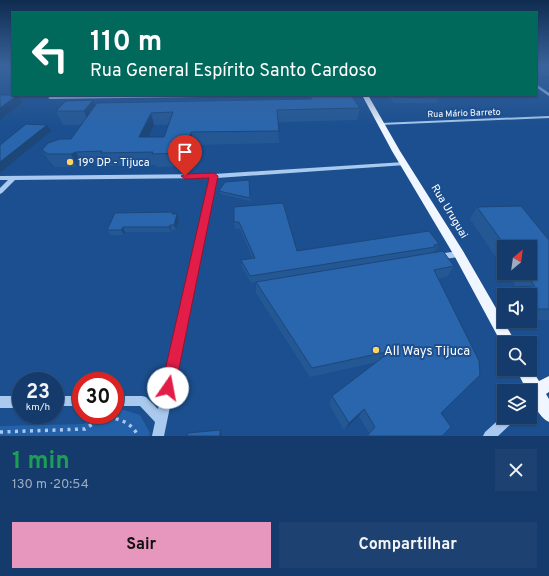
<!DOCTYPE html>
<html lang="pt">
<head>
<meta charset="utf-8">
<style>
	:root { --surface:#143b6b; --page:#1d4271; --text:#f1f3f6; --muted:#9dadc1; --line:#33557e; --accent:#e797bd }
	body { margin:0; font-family:Overpass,sans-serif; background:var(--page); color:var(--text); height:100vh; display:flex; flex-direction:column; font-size:15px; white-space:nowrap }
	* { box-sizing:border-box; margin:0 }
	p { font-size:13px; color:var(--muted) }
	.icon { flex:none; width:22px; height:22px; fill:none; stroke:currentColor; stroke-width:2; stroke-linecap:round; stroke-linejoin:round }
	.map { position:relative; height:436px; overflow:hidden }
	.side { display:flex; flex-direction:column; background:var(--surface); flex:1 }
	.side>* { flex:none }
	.banner { position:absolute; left:12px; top:12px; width:525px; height:84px; border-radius:0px; box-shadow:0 1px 3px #0004,0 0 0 1px var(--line); background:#00695c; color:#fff; overflow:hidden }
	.needle { width:26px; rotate:29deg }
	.controls { position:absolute; left:497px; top:240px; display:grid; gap:8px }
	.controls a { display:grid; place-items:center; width:40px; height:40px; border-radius:0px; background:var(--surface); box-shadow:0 1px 3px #0004,0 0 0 1px var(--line); font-size:20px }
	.speed { position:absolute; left:12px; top:372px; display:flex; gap:8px; font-size:20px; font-weight:700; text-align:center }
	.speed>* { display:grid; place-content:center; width:52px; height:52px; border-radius:50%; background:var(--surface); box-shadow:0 1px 3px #0004,0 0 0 1px var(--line); line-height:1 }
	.speed small { font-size:10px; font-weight:400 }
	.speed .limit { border:6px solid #d22; background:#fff; color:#111 }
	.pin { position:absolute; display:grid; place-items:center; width:34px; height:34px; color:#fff; margin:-41px -17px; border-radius:50% 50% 50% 0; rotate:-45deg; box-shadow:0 0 4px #0007 }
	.pin .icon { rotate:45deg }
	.me { position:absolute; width:44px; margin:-22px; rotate:12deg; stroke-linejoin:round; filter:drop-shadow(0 0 3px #0008) }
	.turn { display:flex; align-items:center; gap:14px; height:84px; padding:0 12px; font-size:18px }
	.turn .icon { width:52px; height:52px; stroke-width:2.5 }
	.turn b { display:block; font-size:28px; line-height:34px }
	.round { display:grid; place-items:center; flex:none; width:42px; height:42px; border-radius:0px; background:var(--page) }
	.overview { display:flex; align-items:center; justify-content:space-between; height:68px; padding:0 12px }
	h1 { font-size:24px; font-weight:700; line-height:30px; color:#1e9e55 }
	.button { display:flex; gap:8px; margin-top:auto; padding:8px 12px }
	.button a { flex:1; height:46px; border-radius:0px; background:var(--accent); color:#111; font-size:16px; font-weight:700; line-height:46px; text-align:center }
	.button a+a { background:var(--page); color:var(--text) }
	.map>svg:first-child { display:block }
	.green { fill:#2461a8 }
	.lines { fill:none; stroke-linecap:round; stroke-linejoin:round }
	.path { stroke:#a9c9ee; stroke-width:3.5; stroke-dasharray:3 4.5; stroke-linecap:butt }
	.minor { fill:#a9c9ee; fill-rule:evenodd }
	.major { fill:#f0f6ff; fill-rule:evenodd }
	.wall { fill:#245895; fill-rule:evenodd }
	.shaded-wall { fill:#1d4779 }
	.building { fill:#2a66ad; stroke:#1d4779; fill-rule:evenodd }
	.route { fill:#e11d48; stroke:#92132f }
	.poi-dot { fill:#ffd166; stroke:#1b4f8f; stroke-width:1.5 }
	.labels { text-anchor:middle; stroke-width:4; stroke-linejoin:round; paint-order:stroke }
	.far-street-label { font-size:9px; fill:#fff; stroke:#1b4f8f }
	.poi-label { font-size:11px; fill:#fff; stroke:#1b4f8f; text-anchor:start }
	.street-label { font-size:11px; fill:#fff; stroke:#1b4f8f }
	.near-poi-label { font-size:13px; fill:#fff; stroke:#1b4f8f; text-anchor:start }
</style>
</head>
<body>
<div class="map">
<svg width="549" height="436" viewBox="0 0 549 436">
	<rect width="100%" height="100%" fill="#1b4f8f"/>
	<polygon class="green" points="115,410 124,410 140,415 150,433 149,436 0,436 0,426 84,424 94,415 115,415"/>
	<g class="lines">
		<path class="path" d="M0,432L85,429L104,416C118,419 131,421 138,436"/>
		<g class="minor">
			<polygon points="536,84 549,93 549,96 536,87"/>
			<polygon points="177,95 277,95 275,96 50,99 48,98 50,97"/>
			<polygon points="549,116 549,118 380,125 378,124 380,123"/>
			<polygon points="404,162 407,164 406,165 217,178 164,436 152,436 155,422 140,406 115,406 115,396 142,396 146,397 158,409 211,178 15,180 2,193 0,194 0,188 8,180 0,180 0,176 214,174"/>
			<polygon points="459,251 462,252 463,254 462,256 459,257 437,260 434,259 433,257 434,255 437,254"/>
			<rect x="0" y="396" width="21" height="12"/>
			<rect x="55" y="396" width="26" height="10"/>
			<polygon points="504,415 504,417 516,417 514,421 498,436 483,436 485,432"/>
		</g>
		<g class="major">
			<polygon points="362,95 368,95 400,151 463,251 516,343 504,343 504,348 455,257 392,151"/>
			<path d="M530,367L539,381L549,376V392L546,394L549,399V422C540,418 530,401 530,391H527L516,369H530Z"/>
		</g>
	</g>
	<g class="wall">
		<polygon points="536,65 549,65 549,76 536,75"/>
		<path d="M307,95H355L354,100L360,108L357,120L278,122L279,143L194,145L188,166L156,167V165L107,166L106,164L83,165L77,167H55L50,162L42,150L71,139L81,125H63L56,111L93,100L95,106L308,99ZM154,125H168L164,137H149Z"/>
		<polygon points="388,95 435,95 438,98 436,103 394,103"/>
		<polygon points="249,180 251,201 220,194 219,191"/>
		<polygon points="234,207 297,251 439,244 435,251 432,252 431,253 454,266 447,277 438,279 479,361 369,433 359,416 344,430 329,404 332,396 377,362 310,377 256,293 256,282 251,283 242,267 241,260 253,259 240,229 235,229 234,222"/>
		<polygon points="477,207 549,239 549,320 530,320 530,295 504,295 512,287 516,286 507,273 530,273 530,247 504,247 504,269 470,219"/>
		<polygon points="173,212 173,214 177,214 179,219 176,230 171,230 171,232 125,232 124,235 110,235 107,230"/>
		<polygon points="504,295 504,302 502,298"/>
	</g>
	<g class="shaded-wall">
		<polygon points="18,95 23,102 0,120 0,108"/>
		<polygon points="93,100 99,114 90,125 84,111"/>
		<polygon points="151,113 154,125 143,150 139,137"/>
		<polygon points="47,125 51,131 0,173 0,162"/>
		<polygon points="191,132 194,145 188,166 185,153"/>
		<polygon points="76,152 83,165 77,167 71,154"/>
		<polygon points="177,214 179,219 176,230 174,225"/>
		<polygon points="170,225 171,230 171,232 169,227"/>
		<polygon points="123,227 125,232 124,235 121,230"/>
		<polygon points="364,409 359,416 344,430 349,423"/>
		<polygon points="220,430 222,435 222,436 220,436"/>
	</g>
	<g class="building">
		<rect x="536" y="65" width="13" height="4"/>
		<polygon points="0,95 18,95 0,108"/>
		<path d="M311,95H351L360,108L277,110L279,131L191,132L185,153L152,154L153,152L101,153L102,151L76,152L71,154H48L42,150L48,143L60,139H71L97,103L312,99ZM173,112L164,137H139L151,113Z"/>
		<polygon points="394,95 435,95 438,98 395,97"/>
		<polygon points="93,100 84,111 56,111 66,101"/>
		<polygon points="26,124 47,125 0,162 0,145"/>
		<polygon points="249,180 250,198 219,191 225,182"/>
		<polygon points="283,203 297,251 429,231 439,244 434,245 435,247 250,276 241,260 255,258 239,222 234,222 234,207"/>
		<polygon points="521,206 548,239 549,239 549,309 530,309 530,295 517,295 512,287 535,286 525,273 530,273 530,247 506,247 477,207"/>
		<polygon points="173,212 172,214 177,214 174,225 170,225 169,227 123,227 121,230 107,230 115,213"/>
		<polygon points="443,251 454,266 434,270 479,361 480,375 441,413 451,427 442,436 367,436 375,427 364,409 349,423 332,396 391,351 312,368 256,282"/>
		<polygon points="220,430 220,436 187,436 188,433"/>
	</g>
	<linearGradient id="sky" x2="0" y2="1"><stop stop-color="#0f2b4f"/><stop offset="0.52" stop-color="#39639b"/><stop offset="1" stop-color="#39639b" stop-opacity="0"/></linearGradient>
	<rect width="549" height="126" fill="url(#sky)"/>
	<polygon class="route" points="214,173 218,176 175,388 173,393 168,395 163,393 161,388 209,178 185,179 181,176 185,174"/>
	<g class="poi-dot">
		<circle cx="70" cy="162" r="4"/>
		<circle cx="376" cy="350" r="4"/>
	</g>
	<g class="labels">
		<g class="far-street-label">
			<text transform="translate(464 113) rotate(-2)" y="3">Rua Mário Barreto</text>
		</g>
		<g class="poi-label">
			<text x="78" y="166">19º DP - Tijuca</text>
		</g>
		<g class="street-label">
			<text transform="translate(450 211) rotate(59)" y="4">Rua Uruguai</text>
		</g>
		<g class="near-poi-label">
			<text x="384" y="355">All Ways Tijuca</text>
		</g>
	</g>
</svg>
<div class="controls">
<a><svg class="needle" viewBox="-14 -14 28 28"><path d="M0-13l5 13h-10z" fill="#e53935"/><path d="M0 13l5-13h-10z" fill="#9dadc1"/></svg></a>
<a><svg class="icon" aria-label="sound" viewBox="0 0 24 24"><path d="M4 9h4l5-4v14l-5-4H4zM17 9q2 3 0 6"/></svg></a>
<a><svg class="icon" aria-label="search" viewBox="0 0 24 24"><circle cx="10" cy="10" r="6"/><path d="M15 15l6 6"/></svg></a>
<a><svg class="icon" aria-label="layers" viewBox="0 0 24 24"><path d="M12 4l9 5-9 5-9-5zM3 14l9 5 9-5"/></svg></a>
</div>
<div class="speed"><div>23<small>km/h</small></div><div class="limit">30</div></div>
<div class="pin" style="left:185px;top:176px;background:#d93025"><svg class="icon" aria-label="arrive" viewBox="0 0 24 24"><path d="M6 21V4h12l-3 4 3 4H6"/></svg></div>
<svg class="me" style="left:168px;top:388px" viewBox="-20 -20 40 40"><circle r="19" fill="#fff"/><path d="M0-13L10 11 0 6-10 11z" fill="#e11d48"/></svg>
<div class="banner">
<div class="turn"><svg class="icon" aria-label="left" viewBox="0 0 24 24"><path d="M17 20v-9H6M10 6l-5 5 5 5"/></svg><div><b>110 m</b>Rua General Espírito Santo Cardoso</div></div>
</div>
</div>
<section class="side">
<div class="overview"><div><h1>1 min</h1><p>130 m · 20:54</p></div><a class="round"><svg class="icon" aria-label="close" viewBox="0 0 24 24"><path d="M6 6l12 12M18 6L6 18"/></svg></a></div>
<div class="button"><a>Sair</a><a>Compartilhar</a></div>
</section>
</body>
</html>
